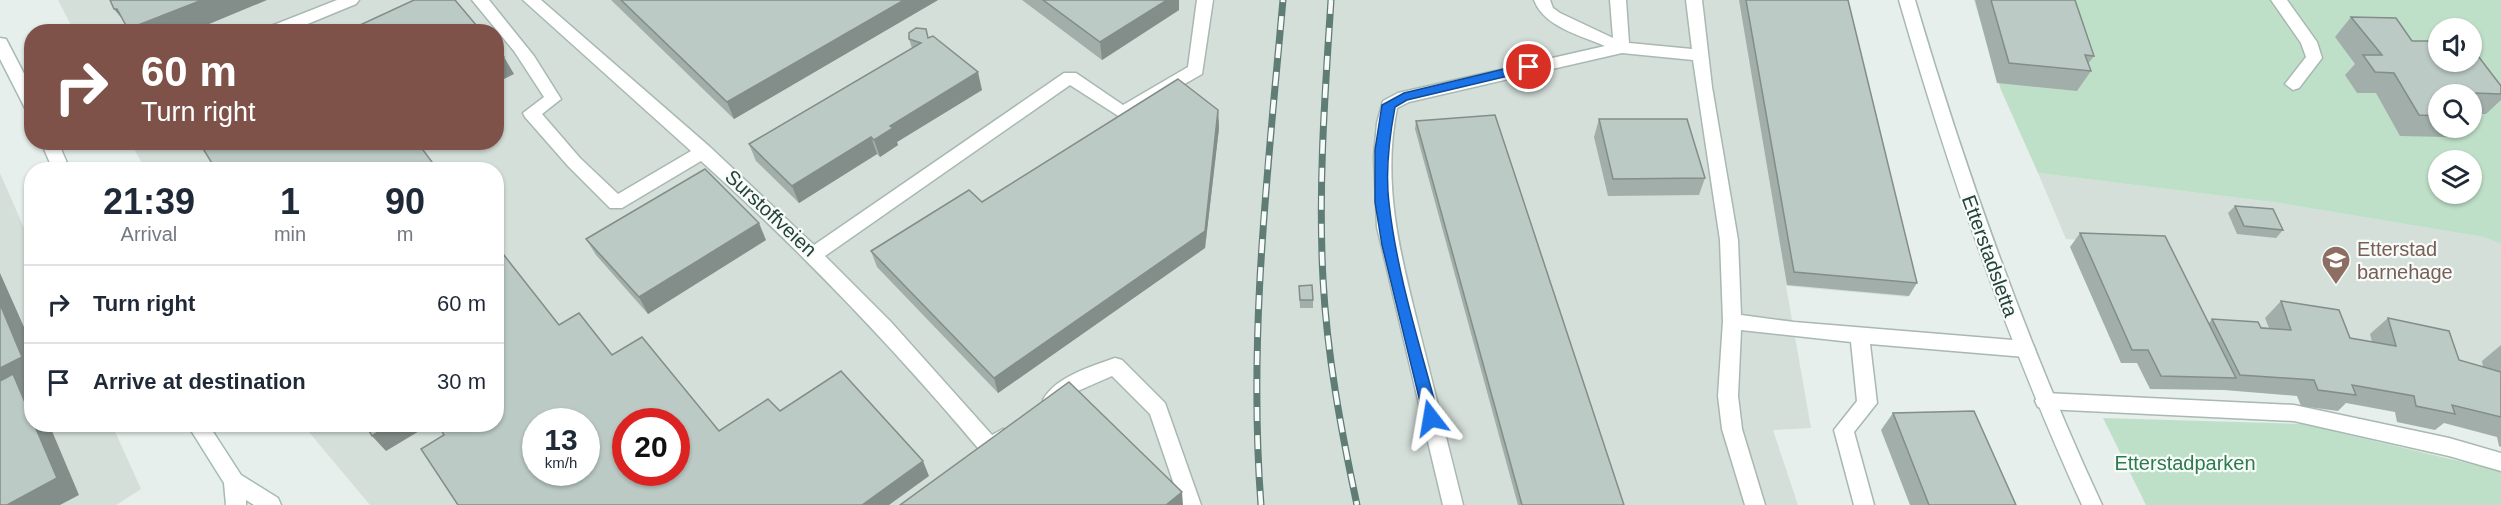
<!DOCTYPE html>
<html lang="en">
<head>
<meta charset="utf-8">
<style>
	:root { --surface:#fff; --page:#f2f2f3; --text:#1f2937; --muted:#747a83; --line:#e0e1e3 }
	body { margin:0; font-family:Helvetica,sans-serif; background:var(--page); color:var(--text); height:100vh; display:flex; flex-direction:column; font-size:22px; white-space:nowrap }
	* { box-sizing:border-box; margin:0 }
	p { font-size:20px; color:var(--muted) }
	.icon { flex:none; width:33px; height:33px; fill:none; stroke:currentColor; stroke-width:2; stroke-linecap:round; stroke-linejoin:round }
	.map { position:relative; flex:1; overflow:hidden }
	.sheet { position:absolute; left:24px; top:162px; width:480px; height:270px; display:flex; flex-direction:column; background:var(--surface); border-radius:24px; box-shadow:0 2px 4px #0004 }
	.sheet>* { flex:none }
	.hud { position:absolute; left:24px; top:24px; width:480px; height:126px; border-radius:24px; box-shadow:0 2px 4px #0004; background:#7f5249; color:#fff; overflow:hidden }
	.tools { position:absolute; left:2428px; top:18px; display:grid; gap:12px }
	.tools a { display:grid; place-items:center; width:54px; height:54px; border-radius:50%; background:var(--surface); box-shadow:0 2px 4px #0004; font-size:30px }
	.speed { position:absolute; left:522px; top:408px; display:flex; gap:12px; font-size:30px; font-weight:700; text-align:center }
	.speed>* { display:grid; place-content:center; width:78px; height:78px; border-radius:50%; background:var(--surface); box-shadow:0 2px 4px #0004; line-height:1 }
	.speed small { font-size:15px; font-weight:400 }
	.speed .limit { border:9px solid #d22; background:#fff; color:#111 }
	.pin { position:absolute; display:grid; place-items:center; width:51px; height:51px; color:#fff; margin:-26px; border:3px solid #fff; border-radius:50%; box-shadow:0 2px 6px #0007 }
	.me { position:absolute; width:66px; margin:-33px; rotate:346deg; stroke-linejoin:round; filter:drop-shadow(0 0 4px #0008) }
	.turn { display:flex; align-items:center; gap:21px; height:126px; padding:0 18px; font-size:27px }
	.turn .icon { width:78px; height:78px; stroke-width:2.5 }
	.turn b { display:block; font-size:42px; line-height:51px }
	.eta { display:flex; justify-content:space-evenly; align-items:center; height:102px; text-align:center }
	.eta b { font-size:36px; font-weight:700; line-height:42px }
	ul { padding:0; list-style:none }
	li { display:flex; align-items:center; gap:18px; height:78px; padding:0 18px; border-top:2px solid var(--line) }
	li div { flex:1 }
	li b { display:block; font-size:22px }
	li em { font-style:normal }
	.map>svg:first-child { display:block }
	.built { fill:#d4dfda; fill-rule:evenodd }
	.green { fill:#bfe0c8; fill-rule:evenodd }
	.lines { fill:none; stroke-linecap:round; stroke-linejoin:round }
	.service-casing { stroke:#a8b8b2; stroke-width:3 }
	.minor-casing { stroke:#a8b8b2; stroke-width:3 }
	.secondary-casing { stroke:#a4bbb3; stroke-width:3 }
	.service { fill:#fff; fill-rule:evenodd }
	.minor { fill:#fff; fill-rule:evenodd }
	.secondary { fill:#fff; fill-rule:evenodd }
	.rail-casing { stroke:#5f7d75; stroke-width:7 }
	.rail { stroke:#f7fbf9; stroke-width:4.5; stroke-dasharray:14; stroke-linecap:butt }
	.wall { fill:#a1aea9 }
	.shaded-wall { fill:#838d89 }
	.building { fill:#bbcac4; stroke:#838d89; stroke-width:1.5; fill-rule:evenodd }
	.route { fill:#1a73e8; stroke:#114b97; stroke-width:1.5 }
	.labels { text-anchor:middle; stroke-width:4.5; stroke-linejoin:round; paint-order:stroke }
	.street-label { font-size:20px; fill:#24423a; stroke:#f7fbf9 }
	.education-label { font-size:20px; fill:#785e54; stroke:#f7fbf9; text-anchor:start }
	.park-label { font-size:20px; fill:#2d7a4b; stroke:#f7fbf9 }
</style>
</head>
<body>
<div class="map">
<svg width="2501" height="505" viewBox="0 0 2501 505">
	<rect width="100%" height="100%" fill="#e6efeb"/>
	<g class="built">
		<path d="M58,0H1838L1908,297L1786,286L1811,428L1773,430L1798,505H370L303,425L496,424V170L145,169L131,143L496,142V32L74,31ZM536,422H586V472H536ZM626,422H676V472H626Z"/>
		<polygon points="0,173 31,244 32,424 112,425 141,489 116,505 0,505"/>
		<polygon points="2038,173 2279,203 2483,237 2501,244 2501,371 2486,367 2382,367 2280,350 2196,341 2154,246 2066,239"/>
	</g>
	<g class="green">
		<path d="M1974,0H2501V244L2483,237L2279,203L2038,173L2001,90ZM2439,28H2472V62H2439ZM2439,94H2472V128H2439ZM2439,160H2472V194H2439Z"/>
		<polygon points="2103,418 2303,424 2501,471 2501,505 2146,505"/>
	</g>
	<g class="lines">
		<g class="service-casing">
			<g id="service">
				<polygon points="337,0 359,0 356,4 288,32 264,32 266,28"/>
				<path d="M472,0H489L534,56L561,99L542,114L580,158L618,194L691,151L523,0H541L710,147L814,245L1064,73H1076L1123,105L1188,67L1197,0H1213L1202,74L1123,119L1070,85L825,256L891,322L992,435L1003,429L1010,432L1013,438L1010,444L990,457L983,454C896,350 802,252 701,161L622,208H610L568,166L525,117L523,113L544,97L514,51Z"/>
				<path d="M1534,0H1550L1553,8L1560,13L1613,38L1610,0H1626L1629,43L1692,49L1686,0H1702L1712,87L1738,240L1741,315L1794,322L2025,341L2032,343L2035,349L2032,355L2025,357L1870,344L1877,403L1854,432L1874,505H1854L1834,430L1857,401L1851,342L1741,330L1738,396L1742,429L1765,505H1745L1722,429L1718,396L1723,321L1720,240L1693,60L1622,53L1409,102L1397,108C1381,187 1402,261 1421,337C1435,393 1449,449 1463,505H1443L1377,227L1374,157L1377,123L1383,101L1398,93L1605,46C1580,35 1544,27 1534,0Z"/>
				<polygon points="2271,0 2287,0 2317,42 2322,58 2299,88 2293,90 2285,84 2306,57 2301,43"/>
				<path d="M1115,358L1122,360L1165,403L1201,505H1181L1150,414L1112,376L1080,390L1060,406L1053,408L1046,406L1043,400C1055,377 1092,366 1115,358Z"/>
				<polygon points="2045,393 2294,405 2449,438 2501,453 2501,471 2449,456 2294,421 2045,409 2038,407 2035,401 2038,395"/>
			</g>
		</g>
		<g class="minor-casing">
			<path id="minor" d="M1899,0H1915C1966,173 2026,341 2102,505H2082C2007,341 1949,173 1899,0Z"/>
		</g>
		<g class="secondary-casing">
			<g id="secondary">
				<polygon points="0,38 6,39 32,89 32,112 26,110 0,59"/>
				<polygon points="41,142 58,142 70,170 53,170"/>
				<polygon points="187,424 208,424 241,475 278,498 281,505 254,505 246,500 246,505 226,505 224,483"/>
			</g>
		</g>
		<use href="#service" class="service"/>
		<use href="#minor" class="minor"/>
		<use href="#secondary" class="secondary"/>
		<g class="rail-casing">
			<g id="rail">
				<path d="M1331,0C1325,93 1318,186 1323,279C1327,355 1341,430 1357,505"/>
				<path d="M1261,505C1248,335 1268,169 1283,0"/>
			</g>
		</g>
		<use href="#rail" class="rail"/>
	</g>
	<g class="wall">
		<polygon points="611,0 938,0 734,119"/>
		<polygon points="1022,0 1179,0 1179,10 1102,60"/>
		<polygon points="1739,0 1848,0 1917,283 1909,296 1787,285"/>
		<polygon points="1975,0 2075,0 2094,56 2088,64 2091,71 2077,91 1997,83"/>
		<polygon points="2351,17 2412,41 2501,86 2501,100 2486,114 2472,114 2472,94 2439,94 2439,128 2456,128 2447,137 2400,136 2376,93 2357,93 2345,75 2355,64 2335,37"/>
		<polygon points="928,38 982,90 897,142 898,145 880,157 877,154 799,203 756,161 749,144 912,48 909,39"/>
		<polygon points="1218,110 1219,128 1205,248 998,393 877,267 871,251 982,202"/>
		<polygon points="1599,119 1705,178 1699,195 1608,196 1594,137"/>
		<polygon points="1416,121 1624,505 1518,505 1415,129"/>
		<polygon points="2235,206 2283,230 2276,238 2237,234 2228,213"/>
		<polygon points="2080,233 2209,323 2212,319 2269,328 2265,318 2281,301 2350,338 2372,342 2370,334 2388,318 2459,360 2483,367 2482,361 2501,345 2501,447 2499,446 2497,437 2444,423 2435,430 2397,422 2395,412 2346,403 2338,411 2301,406 2297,396 2224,390 2150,389 2137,363 2121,363 2070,247"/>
		<polygon points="586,239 766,240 648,314 596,255"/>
		<polygon points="1299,286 1313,300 1313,308 1300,308"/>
		<polygon points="1893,413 2016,505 1910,505 1881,430"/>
	</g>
	<g class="shaded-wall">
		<polygon points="202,0 267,0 190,32 130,32 128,29 130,28 114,9"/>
		<polygon points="904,0 938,0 734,119 727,102"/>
		<polygon points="1167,0 1179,0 1179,10 1102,60 1100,42"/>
		<polygon points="504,57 514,74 496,83 496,60"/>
		<polygon points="978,72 982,90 897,142 898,145 880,157 874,140 890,126"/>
		<polygon points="1218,110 1219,128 1205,248 998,393 994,378"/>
		<polygon points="871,137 877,154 799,203 792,186"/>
		<polygon points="759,223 766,240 648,314 639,297"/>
		<polygon points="0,273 32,345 32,381 25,384 32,389 32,419 0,397"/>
		<polygon points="34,424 49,424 79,495 60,505 7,505"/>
		<polygon points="391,424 431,424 386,451 372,436"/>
		<polygon points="923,461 929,476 889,505 862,505"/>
		<polygon points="1182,492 1183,505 1166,505"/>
	</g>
	<g class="building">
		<polygon points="110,0 202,0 128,29 117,9 114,9"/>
		<polygon points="414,0 455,0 482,32 345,32"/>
		<polygon points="621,0 904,0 727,102"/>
		<polygon points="1043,0 1167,0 1100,42"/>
		<polygon points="1746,0 1848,0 1917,283 1794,272"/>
		<polygon points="1991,0 2075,0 2094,56 2085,55 2091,71 2009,63"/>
		<polygon points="2351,17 2396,18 2412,41 2439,41 2439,62 2472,62 2472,48 2501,86 2501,94 2449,92 2451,94 2439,94 2439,116 2419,115 2394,73 2375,72 2363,55 2382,55"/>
		<polygon points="916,28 926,29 928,38 933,36 978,72 890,126 893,128 874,140 871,137 792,186 749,144 921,43 909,39 909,33"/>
		<polygon points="496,48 504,57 496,60"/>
		<polygon points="1178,79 1218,110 1205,231 994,378 871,251 969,190 982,202"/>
		<polygon points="1495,115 1624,505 1522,505 1416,121"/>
		<polygon points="1599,119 1687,119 1705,178 1613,179"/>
		<polygon points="199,142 417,142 438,170 216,170"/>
		<polygon points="705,169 759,223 639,297 586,239"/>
		<polygon points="2235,206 2273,209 2283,230 2244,226"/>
		<polygon points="2080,233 2165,236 2236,378 2161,376 2148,350 2132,350"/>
		<path d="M496,245L559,325L579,313L612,355L642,337L719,431L768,399L780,411L841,371L923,461L862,505H458L421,449L444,435L438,424H496ZM536,422H586V472H536ZM626,422H676V472H626Z"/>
		<polygon points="1312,285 1313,300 1300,300 1299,286"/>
		<polygon points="2281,301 2339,310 2350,338 2396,346 2388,318 2449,331 2459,360 2501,372 2501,417 2452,405 2455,414 2416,406 2414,396 2352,385 2356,395 2318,390 2314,380 2240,375 2212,319 2258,322 2261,328 2291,330"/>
		<polygon points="0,304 22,357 0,368"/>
		<polygon points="13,374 32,419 32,424 34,424 57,478 7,505 0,505 0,381"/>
		<polygon points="1069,382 1182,492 1166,505 900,505"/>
		<polygon points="1974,411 2016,505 1929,505 1893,413"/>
		<polygon points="365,424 391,424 372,436"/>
	</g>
	<path class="route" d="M1529,63L1535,67L1533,70L1407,100L1395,107C1389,139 1385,171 1389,203C1397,276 1421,348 1439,418L1431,425L1424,418L1382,245L1375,202V150L1382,105L1404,93Z"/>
	<defs>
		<g id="school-pin" transform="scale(1.5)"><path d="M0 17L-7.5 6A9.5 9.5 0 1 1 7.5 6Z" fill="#8d6e63" stroke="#f7fbf9"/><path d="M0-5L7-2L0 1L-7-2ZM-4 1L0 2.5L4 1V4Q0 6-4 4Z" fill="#fff"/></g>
	</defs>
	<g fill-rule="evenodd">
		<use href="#school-pin" x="2336" y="260"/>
	</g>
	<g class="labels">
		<g class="street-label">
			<text transform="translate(771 213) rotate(43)" y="7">Surstoffveien</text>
			<text transform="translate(1990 256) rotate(70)" y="7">Etterstadsletta</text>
		</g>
		<g class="education-label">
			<text x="2357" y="256">Etterstad<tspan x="2357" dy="23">barnehage</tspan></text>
		</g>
		<g class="park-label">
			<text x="2185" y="470">Etterstadparken</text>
		</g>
	</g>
</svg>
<div class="tools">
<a><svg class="icon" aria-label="sound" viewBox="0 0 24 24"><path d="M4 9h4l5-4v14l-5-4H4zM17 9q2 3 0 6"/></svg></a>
<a><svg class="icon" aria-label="search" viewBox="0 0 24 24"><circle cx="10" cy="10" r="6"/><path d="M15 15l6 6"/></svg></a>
<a><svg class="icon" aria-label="layers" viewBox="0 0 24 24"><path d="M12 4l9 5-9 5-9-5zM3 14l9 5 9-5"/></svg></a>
</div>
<div class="speed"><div>13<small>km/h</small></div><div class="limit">20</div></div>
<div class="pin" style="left:1529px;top:67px;background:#d93025"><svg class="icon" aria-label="arrive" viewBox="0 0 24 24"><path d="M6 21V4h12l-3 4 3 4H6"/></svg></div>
<svg class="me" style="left:1431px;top:418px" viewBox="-20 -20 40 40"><path d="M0-17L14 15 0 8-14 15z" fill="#1a73e8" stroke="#fff" stroke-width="4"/></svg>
<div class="hud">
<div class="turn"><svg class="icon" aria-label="right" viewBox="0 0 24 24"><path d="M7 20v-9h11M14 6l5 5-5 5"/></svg><div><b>60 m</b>Turn right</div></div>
</div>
<section class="sheet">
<div class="eta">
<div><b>21:39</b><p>Arrival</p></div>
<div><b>1</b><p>min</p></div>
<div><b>90</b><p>m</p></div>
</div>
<ul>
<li><svg class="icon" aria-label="right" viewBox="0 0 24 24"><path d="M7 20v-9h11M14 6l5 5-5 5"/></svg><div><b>Turn right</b></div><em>60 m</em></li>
<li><svg class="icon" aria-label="arrive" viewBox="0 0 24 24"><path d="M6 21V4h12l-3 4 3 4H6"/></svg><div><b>Arrive at destination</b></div><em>30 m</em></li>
</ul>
</section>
</div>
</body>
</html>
